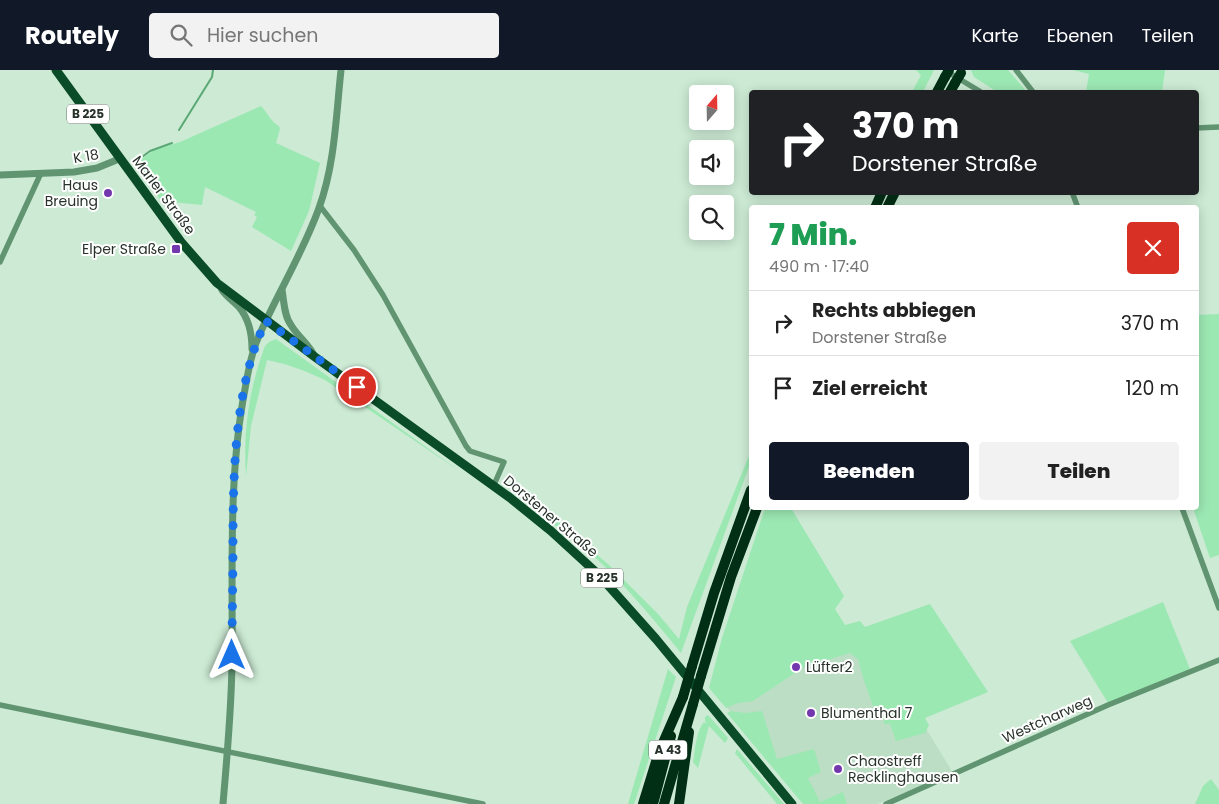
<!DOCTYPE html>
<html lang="de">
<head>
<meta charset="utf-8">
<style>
	:root { --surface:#fff; --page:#f2f2f2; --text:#222; --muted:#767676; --line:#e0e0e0; --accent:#111827 }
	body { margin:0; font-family:Poppins,sans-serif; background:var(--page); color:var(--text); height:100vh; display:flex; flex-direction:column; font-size:19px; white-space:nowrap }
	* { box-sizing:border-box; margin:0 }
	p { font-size:16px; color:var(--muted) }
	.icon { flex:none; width:28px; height:28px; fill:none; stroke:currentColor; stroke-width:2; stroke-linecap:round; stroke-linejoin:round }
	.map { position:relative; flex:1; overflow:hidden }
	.details { position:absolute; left:749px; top:135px; width:450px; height:305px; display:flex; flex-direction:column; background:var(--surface); border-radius:5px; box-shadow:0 2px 12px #0003 }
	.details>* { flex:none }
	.top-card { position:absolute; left:749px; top:20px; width:450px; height:105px; border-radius:5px; box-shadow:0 2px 12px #0003; background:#202124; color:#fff; overflow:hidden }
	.needle { width:32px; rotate:20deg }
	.tools { position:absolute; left:689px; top:15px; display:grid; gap:10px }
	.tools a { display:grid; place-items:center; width:45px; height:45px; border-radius:5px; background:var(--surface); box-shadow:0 2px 12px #0003; font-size:25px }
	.pin { position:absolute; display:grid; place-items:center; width:42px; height:42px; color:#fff; margin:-21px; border:2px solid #fff; border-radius:50%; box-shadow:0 1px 5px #0007 }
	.me { position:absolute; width:55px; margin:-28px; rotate:0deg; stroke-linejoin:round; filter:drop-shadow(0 0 4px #0008) }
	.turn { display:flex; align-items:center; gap:18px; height:105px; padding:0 20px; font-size:22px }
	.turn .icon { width:65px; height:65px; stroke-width:2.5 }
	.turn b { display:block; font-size:35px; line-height:42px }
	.round { display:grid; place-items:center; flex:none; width:52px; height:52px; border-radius:5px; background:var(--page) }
	.overview { display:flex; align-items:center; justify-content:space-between; height:85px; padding:0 20px }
	h1 { font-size:30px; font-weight:800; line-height:38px; color:#1e9e55 }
	.cta { display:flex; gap:10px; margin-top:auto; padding:10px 20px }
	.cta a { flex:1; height:58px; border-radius:5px; background:var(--accent); color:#fff; font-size:20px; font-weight:800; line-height:58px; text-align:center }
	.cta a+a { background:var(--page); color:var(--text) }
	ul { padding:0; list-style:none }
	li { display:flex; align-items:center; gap:15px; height:65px; padding:0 20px; border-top:1px solid var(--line) }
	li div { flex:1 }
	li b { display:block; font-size:19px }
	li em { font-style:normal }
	header { display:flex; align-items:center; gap:30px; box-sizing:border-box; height:70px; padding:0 25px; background:var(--accent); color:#fff }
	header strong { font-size:24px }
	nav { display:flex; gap:28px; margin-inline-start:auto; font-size:18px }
	.search { width:350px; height:45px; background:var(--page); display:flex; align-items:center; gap:12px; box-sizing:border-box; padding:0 18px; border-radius:5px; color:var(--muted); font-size:19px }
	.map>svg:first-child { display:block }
	.built { fill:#bbdec4 }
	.green { fill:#9ce8b3 }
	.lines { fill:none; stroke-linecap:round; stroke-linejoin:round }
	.stream { stroke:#5aa975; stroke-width:2 }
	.minor { stroke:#619471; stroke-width:5.5 }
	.tertiary { stroke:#619471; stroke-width:7 }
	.primary { stroke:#0a4b28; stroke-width:9 }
	.motorway { stroke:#002f15; stroke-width:10 }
	.motorway-bridge { stroke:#002f15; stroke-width:10 }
	.route { stroke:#1a73e8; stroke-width:9; stroke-dasharray:0 16.2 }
	.poi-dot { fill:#7438ae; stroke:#fff; stroke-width:2 }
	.labels { text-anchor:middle; stroke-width:4; stroke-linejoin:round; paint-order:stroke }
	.shield { fill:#fff; stroke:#68706a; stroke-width:1 }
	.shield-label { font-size:12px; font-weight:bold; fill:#27322a }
	.street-label { font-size:14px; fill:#27322a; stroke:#fff }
	.poi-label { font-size:14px; fill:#27322a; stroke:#fff; text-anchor:start }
</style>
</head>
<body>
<header>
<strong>Routely</strong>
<div class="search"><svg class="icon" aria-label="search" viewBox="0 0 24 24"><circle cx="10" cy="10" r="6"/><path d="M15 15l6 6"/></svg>Hier suchen</div>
<nav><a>Karte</a><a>Ebenen</a><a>Teilen</a></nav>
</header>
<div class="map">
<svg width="1219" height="734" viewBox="0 0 1219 734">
	<rect width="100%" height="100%" fill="#ccead4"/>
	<polygon class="built" points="865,558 953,703 877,734 804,734 716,624"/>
	<g class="green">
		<polygon points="916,0 934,0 923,22 912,22 921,5"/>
		<polygon points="971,0 1008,0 1027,22 997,22 974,7"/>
		<polygon points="1073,0 1165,0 1162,22 1086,22 1089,4"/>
		<path d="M261,36C267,42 271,52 279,56L280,59L276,73L320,93L309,141L291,181L252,157L257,147L254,145L256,142L205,117L202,135L161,131L135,94L154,80L180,72Z"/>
		<polygon points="1219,244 1219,485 1210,488 1193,438 1196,438 1196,245"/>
		<path d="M276,269L458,400L325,310C306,301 288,294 267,290L251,356L246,406C243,361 249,319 265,276L269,272Z"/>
		<path d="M751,381V391L681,583C644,537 600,485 551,452L553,447L609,495L658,544L679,569L687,537Z"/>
		<polygon points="765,438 791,438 844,526 835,539 845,555 860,551 865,557 930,534 988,622 925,648 929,655 925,663 896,671 890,654 885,654 881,643 876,644 864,611 858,589 850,583 804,597 753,631 738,633 726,638 709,618 722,568"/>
		<polygon points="1163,532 1190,599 1108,633 1070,571"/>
		<polygon points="668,599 676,607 634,734 628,734"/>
		<polygon points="731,641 745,643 762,641 777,689 814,679 821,702 808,708 820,732 843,722 847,734 803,734 727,643"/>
		<path d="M708,645L728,668L725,673L709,656L698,698L693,692C695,680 696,661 704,652L707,654L705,651V647Z"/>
		<polygon points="737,679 784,734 777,734 735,683"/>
		<polygon points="1211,709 1219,720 1219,734 1195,734 1203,716"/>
	</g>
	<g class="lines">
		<g class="stream">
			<polyline points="179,60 212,7 213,0"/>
			<polyline points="138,90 150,81 172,73"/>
		</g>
		<g class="minor">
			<polyline points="1016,0 1033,22"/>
			<polyline points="946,1 981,22"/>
			<polyline points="1196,58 1219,57"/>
			<polyline points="1072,122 1078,138"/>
			<polyline points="320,136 354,180 383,225 466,376 470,381 504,392 493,417"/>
			<polyline points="0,192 41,103"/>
			<polyline points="1182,438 1219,538"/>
			<polyline points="0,635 483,734"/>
			<polyline points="886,734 1108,635 1219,590"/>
		</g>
		<g class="tertiary">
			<polyline points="0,105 74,102 97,98 119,89"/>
			<path d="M222,220C226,226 233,231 239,237C249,249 252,263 252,279"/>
			<path d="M282,220C284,231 284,246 291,255C298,267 309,274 315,287"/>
			<path d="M223,734C227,685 232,636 232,587C233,498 228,407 245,319C248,302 251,284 258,268C277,224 303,183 319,138C335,94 336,46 341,0"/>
		</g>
		<polyline class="primary" points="56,0 181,172 217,213 315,287 509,427 551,461 599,505 656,569 792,734"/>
		<g class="motorway">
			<polyline points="937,22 945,7"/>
			<polyline points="950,22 955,13"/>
			<polyline points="875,138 882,122"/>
			<polyline points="887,138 895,122"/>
			<polyline points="692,596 714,523 751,420"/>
			<polyline points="701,606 731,507 757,438"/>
			<polyline points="643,734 659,682 683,627"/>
			<polyline points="653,734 671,666"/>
			<polyline points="664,734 693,634"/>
			<polyline points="679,734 689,662"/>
		</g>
		<g class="motorway-bridge">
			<polyline points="945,7 949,0"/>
			<polyline points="955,13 961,3"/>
			<polyline points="683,627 692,596"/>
			<polyline points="693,634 701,606"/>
		</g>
	</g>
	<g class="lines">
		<path class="route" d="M232,585C232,547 233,509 233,471C233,402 235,313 266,251L357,317"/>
	</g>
	<g class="poi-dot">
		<circle cx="108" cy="123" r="5"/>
		<rect x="171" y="174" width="10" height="10" rx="2.5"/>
		<circle cx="796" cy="597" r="5"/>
		<circle cx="811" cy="643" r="5"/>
		<circle cx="838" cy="699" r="5"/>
	</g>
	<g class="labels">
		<g class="shield">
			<rect x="67" y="34.5" width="42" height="19" rx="4"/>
			<rect x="581" y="498.5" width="42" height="19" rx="4"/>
			<rect x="649" y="670.5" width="38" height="19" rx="4"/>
		</g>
		<g class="shield-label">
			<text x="88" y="48">B 225</text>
			<text x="602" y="512">B 225</text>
			<text x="668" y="684">A 43</text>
		</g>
		<g class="street-label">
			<text transform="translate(86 86) rotate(-10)" y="5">K 18</text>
			<text transform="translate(164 125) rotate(53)" y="5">Marler Straße</text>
			<text transform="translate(551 446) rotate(40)" y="5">Dorstener Straße</text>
			<text transform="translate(1047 649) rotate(-24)" y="5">Westcharweg</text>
		</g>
		<g class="poi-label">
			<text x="98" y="120" text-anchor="end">Haus<tspan x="98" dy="16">Breuing</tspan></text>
			<text x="166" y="184" text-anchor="end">Elper Straße</text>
			<text x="806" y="602">Lüfter2</text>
			<text x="821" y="648">Blumenthal 7</text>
			<text x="848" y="696">Chaostreff<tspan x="848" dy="16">Recklinghausen</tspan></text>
		</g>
	</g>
</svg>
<div class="tools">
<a><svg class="needle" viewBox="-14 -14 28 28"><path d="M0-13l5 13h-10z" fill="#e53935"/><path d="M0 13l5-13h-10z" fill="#767676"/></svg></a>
<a><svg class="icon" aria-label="sound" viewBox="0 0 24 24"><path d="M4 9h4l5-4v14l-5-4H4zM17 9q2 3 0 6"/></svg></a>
<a><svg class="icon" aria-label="search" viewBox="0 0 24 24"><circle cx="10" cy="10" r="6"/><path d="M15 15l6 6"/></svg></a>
</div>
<div class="pin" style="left:357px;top:317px;background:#d93025"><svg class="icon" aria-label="arrive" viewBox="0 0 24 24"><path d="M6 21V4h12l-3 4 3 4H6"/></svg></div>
<svg class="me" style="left:232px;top:585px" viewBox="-20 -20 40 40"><path d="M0-17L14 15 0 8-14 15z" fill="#1a73e8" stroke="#fff" stroke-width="4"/></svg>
<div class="top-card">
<div class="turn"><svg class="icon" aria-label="right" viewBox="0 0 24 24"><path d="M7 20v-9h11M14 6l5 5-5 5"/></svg><div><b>370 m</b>Dorstener Straße</div></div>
</div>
<section class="details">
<div class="overview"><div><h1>7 Min.</h1><p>490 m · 17:40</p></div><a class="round" style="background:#d93025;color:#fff"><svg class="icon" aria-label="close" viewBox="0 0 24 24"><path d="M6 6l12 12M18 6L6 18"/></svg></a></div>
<ul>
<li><svg class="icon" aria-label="right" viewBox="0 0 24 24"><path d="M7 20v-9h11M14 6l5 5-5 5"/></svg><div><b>Rechts abbiegen</b><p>Dorstener Straße</p></div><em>370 m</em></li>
<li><svg class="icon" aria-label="arrive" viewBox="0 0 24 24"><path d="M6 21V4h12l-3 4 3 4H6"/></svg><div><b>Ziel erreicht</b></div><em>120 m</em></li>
</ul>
<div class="cta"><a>Beenden</a><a>Teilen</a></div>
</section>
</div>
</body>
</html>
